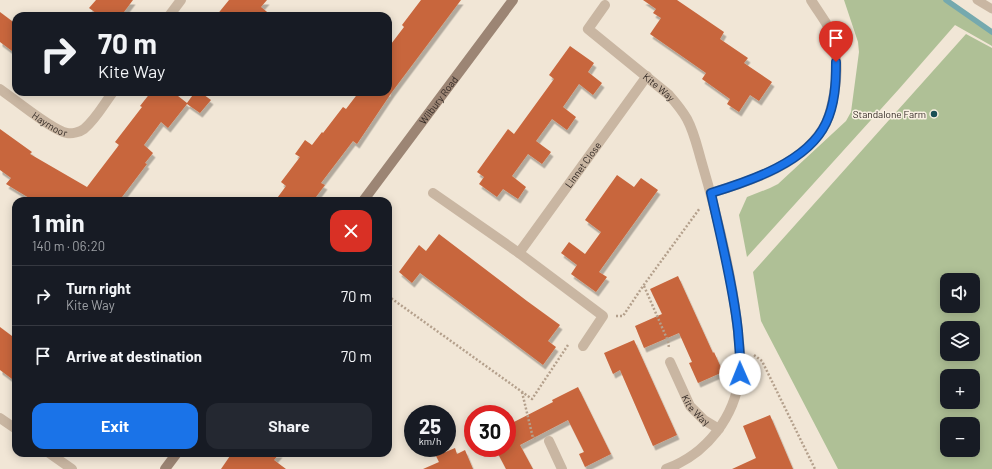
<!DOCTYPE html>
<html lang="en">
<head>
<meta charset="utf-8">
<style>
	:root { --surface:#171b24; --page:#242831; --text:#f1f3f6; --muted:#9ea1a6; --line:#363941; --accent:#1a73e8 }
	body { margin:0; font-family:Barlow,sans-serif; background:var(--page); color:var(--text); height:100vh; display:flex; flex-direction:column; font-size:15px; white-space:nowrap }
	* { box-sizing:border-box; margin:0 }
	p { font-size:13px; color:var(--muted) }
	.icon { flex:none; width:22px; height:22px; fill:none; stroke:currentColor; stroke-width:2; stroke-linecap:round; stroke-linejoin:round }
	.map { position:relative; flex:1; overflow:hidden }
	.side { position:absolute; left:12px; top:197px; width:380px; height:260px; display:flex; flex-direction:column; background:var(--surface); border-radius:12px; box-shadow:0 2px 10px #0003 }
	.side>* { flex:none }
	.banner { position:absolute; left:12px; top:12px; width:380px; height:84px; border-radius:12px; box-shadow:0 2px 10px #0003; background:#171b24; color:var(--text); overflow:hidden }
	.tools { position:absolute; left:940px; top:273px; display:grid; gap:8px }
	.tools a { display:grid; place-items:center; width:40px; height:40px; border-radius:8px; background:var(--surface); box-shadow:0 2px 10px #0003; font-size:20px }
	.speed { position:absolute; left:404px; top:405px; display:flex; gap:8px; font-size:20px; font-weight:700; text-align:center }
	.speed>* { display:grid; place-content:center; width:52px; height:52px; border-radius:50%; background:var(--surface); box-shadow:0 2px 10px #0003; line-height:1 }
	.speed small { font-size:10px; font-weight:400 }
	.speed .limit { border:6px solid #d22; background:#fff; color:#111 }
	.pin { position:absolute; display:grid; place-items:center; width:34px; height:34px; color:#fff; margin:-41px -17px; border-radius:50% 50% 50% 0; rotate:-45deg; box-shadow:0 0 4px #0007 }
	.pin .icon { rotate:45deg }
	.me { position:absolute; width:44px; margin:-22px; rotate:359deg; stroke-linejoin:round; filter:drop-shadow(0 0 3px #0008) }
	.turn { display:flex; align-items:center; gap:14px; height:84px; padding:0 20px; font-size:18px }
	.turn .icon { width:52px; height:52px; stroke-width:2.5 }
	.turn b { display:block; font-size:28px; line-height:34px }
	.round { display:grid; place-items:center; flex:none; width:42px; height:42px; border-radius:12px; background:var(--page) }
	.headline { display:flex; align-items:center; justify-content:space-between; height:68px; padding:0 20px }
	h1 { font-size:24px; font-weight:700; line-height:30px }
	.cta { display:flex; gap:8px; margin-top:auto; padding:8px 20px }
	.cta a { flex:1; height:46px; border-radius:12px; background:var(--accent); color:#fff; font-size:16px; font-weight:700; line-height:46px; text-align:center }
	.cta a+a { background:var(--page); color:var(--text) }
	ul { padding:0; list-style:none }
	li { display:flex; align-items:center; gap:12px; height:60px; padding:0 20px; border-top:1px solid var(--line) }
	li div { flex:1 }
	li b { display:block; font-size:15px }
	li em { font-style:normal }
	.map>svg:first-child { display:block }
	.green { fill:#afc096; fill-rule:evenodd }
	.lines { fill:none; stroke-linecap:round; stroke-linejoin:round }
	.stream { stroke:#75a9ae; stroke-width:5.5 }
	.building { fill:#c8663d; filter:url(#shadow) }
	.path { stroke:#b4a08c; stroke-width:2.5; stroke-dasharray:2 2; stroke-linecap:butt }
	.lane { stroke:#c9b6a2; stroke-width:9 }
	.street { stroke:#c9b6a2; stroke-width:10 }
	.secondary { stroke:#9c8574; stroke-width:10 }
	.route-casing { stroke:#114b97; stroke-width:10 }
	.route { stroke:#1a73e8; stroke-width:7 }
	.poi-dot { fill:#1a4e55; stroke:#f9f0e2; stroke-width:1.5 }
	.labels { text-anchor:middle; stroke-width:3; stroke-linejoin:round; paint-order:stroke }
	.street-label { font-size:10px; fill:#332a25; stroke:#f9f0e2 }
	.poi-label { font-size:10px; fill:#332a25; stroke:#f9f0e2; text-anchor:end }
</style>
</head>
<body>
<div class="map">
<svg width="992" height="469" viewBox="0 0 992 469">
	<defs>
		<filter id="shadow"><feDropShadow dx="2.5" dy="4.5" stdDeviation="0" flood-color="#0004"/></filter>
	</defs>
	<rect width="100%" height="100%" fill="#f1e6d6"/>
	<g class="green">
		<polygon points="844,0 950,0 992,30 992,46 955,25 899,89 747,257 739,215 747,197 770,188 778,184 846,121 851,112 859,52 858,42"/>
		<path d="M966,34L992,48V469H838L761,321L753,272ZM947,280H973V306H947ZM947,328H973V354H947ZM947,376H973V402H947ZM947,424H973V450H947Z"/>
	</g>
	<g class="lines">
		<polyline class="stream" points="946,0 992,32"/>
	</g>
	<g class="building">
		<polygon points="96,0 133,0 121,16 100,16 89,8"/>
		<polygon points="229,0 267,0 261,7 272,16 216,16"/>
		<polygon points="421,0 461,0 392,92 357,144 353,141 321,183 325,185 313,201 275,201 286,186 281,182 300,157 295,154 305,140 312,145 322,132 323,133 343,107 346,109 359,92 388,92 388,48 404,27 402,25"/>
		<polygon points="643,0 677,0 724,32 720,39 748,58 744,63 772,82 759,101 750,95 739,112 727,104 730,99 702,79 706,73 650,34 661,18 653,13 656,9"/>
		<polygon points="0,12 16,24 16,54 0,42"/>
		<polygon points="570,46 594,63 588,72 602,83 593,95 579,84 563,107 576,117 567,130 552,119 536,141 551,152 542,164 528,154 512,176 526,187 518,199 503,189 497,197 479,184 484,177 477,172 508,129 514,134 554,79 549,75"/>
		<polygon points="151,92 173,92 187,103 195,92 200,92 211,100 200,113 187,104 168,128 161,122 144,145 153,153 145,163 147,164 119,201 34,201 6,184 11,178 0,170 0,129 32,152 30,154 87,187 119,145 115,142 142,107 140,106"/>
		<polygon points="617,175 634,187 641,178 658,190 599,272 607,277 596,292 571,274 577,265 561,253 569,242 585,254 601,232 585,220"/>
		<polygon points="439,234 527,301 560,325 548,341 556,347 543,365 420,273 412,283 399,272 419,245 426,251"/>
		<polygon points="678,276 713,353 714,352 723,372 698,383 689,363 692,362 679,333 644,348 635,326 662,314 650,289"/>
		<polygon points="0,327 16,339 16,382 0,370"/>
		<polygon points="634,340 677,435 653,446 620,370 613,374 604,353"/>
		<polygon points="578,387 611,454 585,467 579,454 584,452 568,420 520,445 533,469 506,469 495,448 507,448 507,418 510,424 553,402 552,400"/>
		<polygon points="770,415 793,469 732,469 756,458 743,426"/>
		<polygon points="455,448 457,454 465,450 473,469 423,469 439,462 436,456"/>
		<polygon points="232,453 280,453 274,460 286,469 221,469"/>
	</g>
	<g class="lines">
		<g class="path">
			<polyline points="644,286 668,341 669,348"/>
			<polyline points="388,296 532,399 568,345"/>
			<polyline points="616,316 623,316 643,286 700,208"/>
			<polyline points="754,355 762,361 815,469"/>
			<polyline points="522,392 533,438 536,438"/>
		</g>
		<polyline class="lane" points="977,0 992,9"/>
		<g class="street">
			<path id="s1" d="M605,5L588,29L669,95C676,103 682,110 687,119C694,132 697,146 701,160C717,214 732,275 738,331C739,345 742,360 740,374C735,417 707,454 666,469"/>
			<polyline points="169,16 181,0"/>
			<path id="s2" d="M0,89C13,98 53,131 67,133C72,134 80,132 84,129C96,119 104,104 113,92"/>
			<polyline points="433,193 519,253 603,316 583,346"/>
			<path d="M711,193C751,181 805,164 826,123C830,115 832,104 834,94C839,71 837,44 826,23C821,15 816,8 811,0"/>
			<path id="s3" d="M519,253L647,76"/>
			<path id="s4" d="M670,362L690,406L704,420L719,429"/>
			<polyline points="0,418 16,429"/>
			<polyline points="549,441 562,469"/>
			<polyline points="49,453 72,469"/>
		</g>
		<g class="secondary">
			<path id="s5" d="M363,201L513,0"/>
			<polyline points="165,469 177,453"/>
		</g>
	</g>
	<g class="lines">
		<g class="route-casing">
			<path id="route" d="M740,374C741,360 739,346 738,331C733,285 721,239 711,193C750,181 808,162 826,123C835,104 836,83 836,62"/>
		</g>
		<use href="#route" class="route"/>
	</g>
	<circle class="poi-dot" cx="934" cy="114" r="4"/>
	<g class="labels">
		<g class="street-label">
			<text dy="4" stroke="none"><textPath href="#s1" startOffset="121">Kite Way</textPath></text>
			<text dy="4" stroke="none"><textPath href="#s5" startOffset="126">Wilbury Road</textPath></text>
			<text dy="4" stroke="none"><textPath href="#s2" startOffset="61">Haymoor</textPath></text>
			<text dy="4" stroke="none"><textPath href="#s3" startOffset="109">Linnet Close</textPath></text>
			<text dy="4" stroke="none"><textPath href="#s4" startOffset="55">Kite Way</textPath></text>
		</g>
		<g class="poi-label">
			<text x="926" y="118">Standalone Farm</text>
		</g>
	</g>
</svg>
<div class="tools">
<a><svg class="icon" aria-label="sound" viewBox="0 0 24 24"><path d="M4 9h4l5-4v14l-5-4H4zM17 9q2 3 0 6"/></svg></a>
<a><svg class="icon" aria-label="layers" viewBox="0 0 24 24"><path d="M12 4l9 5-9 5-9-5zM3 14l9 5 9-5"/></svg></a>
<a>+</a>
<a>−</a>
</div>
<div class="speed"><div>25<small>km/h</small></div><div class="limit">30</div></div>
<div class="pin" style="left:836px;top:62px;background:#d93025"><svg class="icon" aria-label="arrive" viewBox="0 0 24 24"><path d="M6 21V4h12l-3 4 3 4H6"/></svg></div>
<svg class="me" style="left:740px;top:374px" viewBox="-20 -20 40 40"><circle r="19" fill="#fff"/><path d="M0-13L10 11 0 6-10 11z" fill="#1a73e8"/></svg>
<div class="banner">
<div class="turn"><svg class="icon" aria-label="right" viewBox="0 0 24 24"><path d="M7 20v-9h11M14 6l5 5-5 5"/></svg><div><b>70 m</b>Kite Way</div></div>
</div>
<section class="side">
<div class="headline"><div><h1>1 min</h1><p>140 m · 06:20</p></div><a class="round" style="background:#d93025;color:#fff"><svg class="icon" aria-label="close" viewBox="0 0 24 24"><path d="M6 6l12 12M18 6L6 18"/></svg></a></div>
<ul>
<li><svg class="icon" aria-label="right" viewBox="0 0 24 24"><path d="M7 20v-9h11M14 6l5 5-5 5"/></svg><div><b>Turn right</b><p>Kite Way</p></div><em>70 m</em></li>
<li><svg class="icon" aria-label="arrive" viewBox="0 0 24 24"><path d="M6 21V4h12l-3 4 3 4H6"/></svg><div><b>Arrive at destination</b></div><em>70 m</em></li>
</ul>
<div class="cta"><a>Exit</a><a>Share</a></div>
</section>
</div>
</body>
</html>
